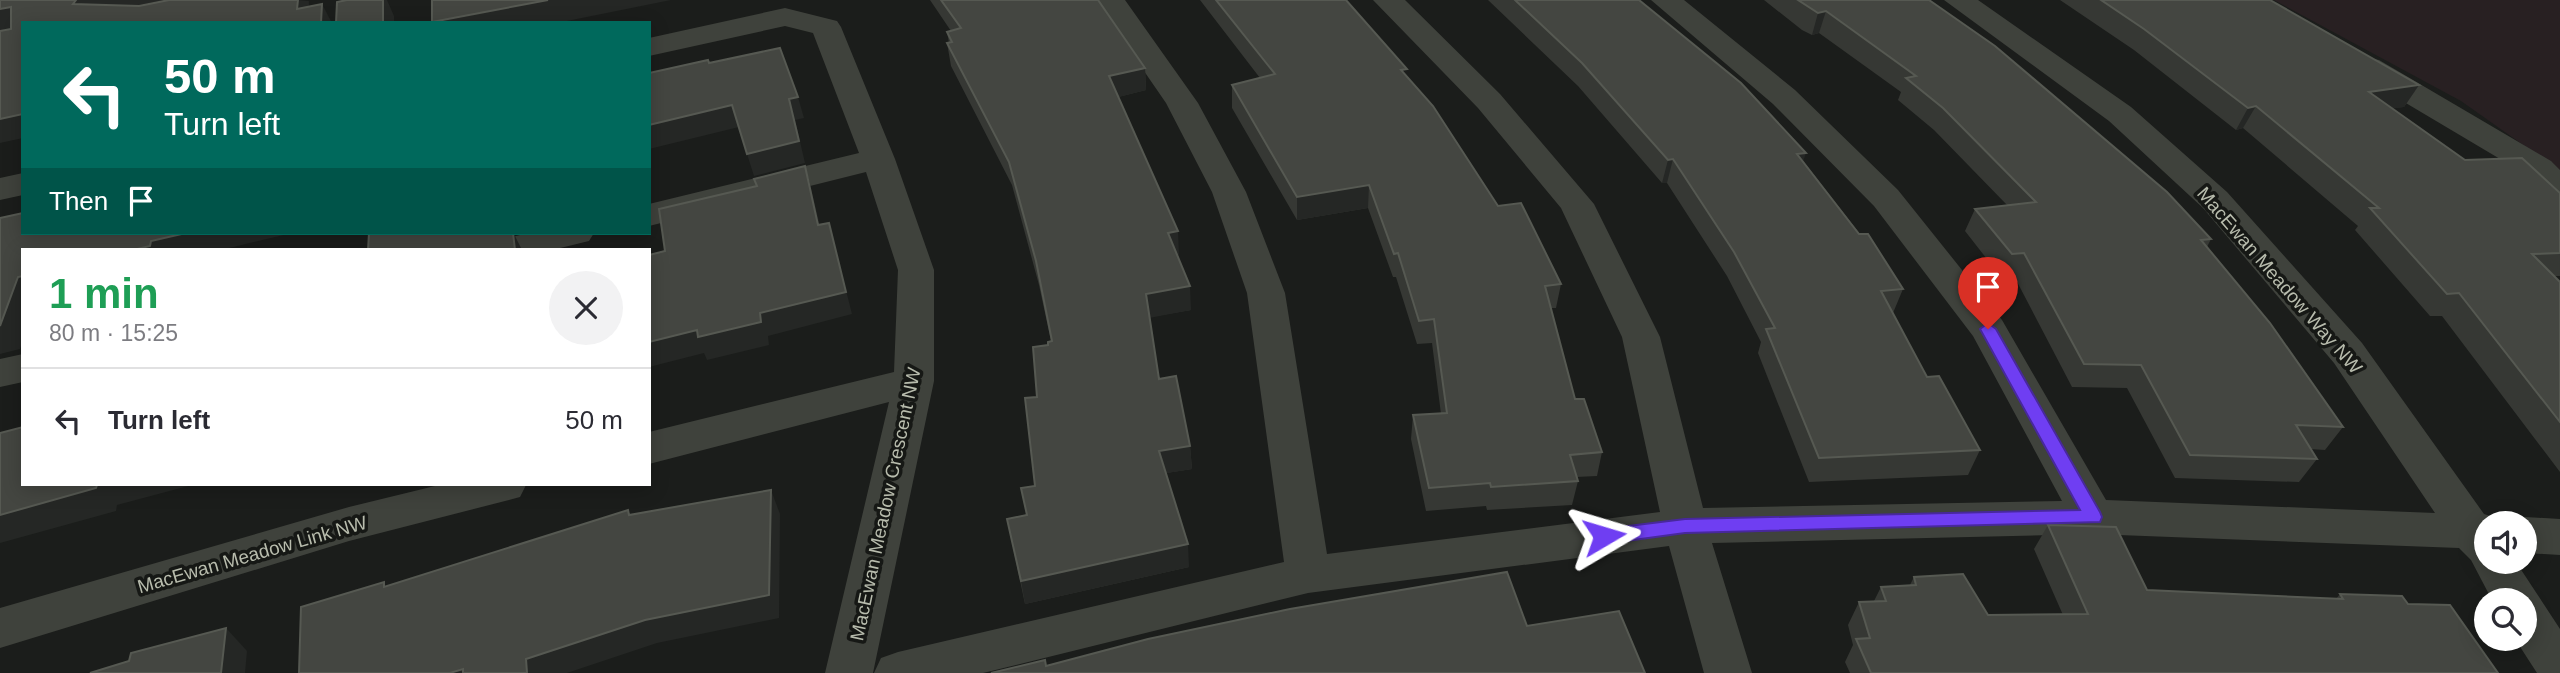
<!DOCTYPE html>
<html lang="en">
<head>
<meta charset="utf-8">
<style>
	:root { --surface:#fff; --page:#f2f2f3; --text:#2b2b33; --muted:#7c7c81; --line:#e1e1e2 }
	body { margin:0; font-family:Helvetica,sans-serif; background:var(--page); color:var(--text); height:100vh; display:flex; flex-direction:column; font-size:26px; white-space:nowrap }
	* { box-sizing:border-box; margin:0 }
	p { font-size:23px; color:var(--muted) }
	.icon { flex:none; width:38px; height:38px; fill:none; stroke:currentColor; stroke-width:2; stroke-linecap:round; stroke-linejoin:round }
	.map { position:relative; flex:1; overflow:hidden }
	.sheet { position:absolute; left:21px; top:248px; width:630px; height:238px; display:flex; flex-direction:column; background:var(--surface); border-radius:0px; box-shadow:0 4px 18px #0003 }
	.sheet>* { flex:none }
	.banner { position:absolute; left:21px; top:21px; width:630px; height:214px; border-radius:0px; box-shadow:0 4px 18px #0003; background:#00695c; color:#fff; overflow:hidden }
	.fabs { position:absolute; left:2474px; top:511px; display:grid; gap:14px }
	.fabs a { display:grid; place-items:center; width:63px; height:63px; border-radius:50%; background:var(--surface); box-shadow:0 4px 18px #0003; font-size:35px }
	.pin { position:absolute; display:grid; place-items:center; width:60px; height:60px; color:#fff; margin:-72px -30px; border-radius:50% 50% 50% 0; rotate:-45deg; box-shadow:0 0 7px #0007 }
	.pin .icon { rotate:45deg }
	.me { position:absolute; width:77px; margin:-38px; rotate:83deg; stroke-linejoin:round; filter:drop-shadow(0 0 5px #0008) }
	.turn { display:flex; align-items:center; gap:24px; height:147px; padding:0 28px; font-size:32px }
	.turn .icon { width:91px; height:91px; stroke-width:2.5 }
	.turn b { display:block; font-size:49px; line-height:60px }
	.then { display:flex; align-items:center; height:66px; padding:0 28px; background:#0003; gap:14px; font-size:26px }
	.round { display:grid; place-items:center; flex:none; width:74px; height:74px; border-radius:37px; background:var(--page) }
	.summary { display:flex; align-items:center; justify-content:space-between; height:119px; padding:0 28px }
	h1 { font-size:42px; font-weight:700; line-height:52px; color:#1e9e55 }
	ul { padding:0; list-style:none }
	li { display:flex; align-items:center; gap:21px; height:105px; padding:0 28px; border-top:2px solid var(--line) }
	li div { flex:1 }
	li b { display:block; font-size:26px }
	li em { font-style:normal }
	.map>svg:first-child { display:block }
	.green { fill:#282022 }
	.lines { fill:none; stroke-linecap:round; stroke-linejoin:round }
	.minor { fill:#3f423c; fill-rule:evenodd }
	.wall { fill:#363834 }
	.shaded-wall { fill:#252725 }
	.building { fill:#444641; stroke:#565952; stroke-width:2 }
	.route { fill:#6f3ef2; stroke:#48289d; stroke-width:2 }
	.labels { text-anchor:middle; stroke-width:7; stroke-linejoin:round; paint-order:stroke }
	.street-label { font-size:19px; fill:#b8bcad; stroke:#161815 }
</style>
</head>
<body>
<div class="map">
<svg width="2560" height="673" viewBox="0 0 2560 673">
	<rect width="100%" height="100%" fill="#1b1d1b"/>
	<polygon class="green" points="2274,0 2560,0 2560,171 2461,101"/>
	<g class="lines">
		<g class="minor">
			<polygon points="1095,0 1125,0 1198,103 1246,192 1285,293 1327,554 1660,512 1622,337 1561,208 1478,108 1373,0 1405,0 1500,94 1594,204 1660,337 1703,508 2062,501 1973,336 1874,206 1773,104 1651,0 1684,0 1795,90 1898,190 2002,320 2106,500 2435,513 2334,363 2203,208 2109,121 1944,0 1978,0 2131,107 2227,192 2362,343 2484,514 2503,520 2504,523 2487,523 2487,562 2516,562 2560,629 2560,673 2537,673 2515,639 2525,639 2525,600 2492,600 2471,560 2459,548 2093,534 1712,543 1752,673 1704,673 1669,546 1308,593 983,673 874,673 881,658 898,652 1284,562 1247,293 1212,192 1166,103"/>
			<polygon points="785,8 837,21 841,27 895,159 934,270 934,381 873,673 825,673 889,402 649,464 649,432 894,372 898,270 866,172 649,226 649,204 859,153 813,33 785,26 649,56 649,38"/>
			<polygon points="2368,58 2379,60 2551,161 2560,170 2560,201 2548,198 2527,175 2357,74 2353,67 2357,60"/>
			<polygon points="23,173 23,195 0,200 0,178"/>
			<polygon points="528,233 594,233 589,241 552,250 487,250 492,242"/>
			<polygon points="23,354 23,382 0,387 0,359"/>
			<polygon points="439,485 526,485 520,497 505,501 349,541 0,648 0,608 349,507"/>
			<polygon points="2525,517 2560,519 2560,555 2525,553 2525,523 2509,523"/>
		</g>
	</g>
	<g class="wall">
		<polygon points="930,0 1098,0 1145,68 1146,90 1118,97 1179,255 1177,255 1191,310 1150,317 1159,379 1190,446 1192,469 1166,473 1189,567 1025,604 1007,519 1026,515 1035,486 1037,397 1048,345 1051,341 1039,285 1012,185 951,66 947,43 949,43 947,32 951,31"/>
		<polygon points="1200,0 1346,0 1406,76 1498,206 1561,284 1556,308 1551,308 1575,399 1602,452 1597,476 1576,477 1578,481 1572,505 1487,510 1486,506 1426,511 1411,439 1413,415 1441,414 1432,343 1417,344 1396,277 1393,277 1368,208 1297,220 1232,108 1232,85 1260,78"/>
		<polygon points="1488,0 1639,0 1803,161 1903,289 1893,313 1927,377 1980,450 1968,475 1809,482 1758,353 1761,342 1727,276 1667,183 1662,183 1578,86"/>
		<polygon points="1764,0 1929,0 2211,239 2207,247 2343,427 2325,450 2310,449 2317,459 2299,482 2175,478 2127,388 2072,387 2014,276 2001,277 1965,231 1975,209 2007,205 1934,130 1898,100 1901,92 1819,33 1812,35 1802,30"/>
		<polygon points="2060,0 2270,0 2419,85 2404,107 2392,108 2465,160 2560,193 2560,276 2553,276 2560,282 2560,472 2442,316 2430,316 2355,230 2358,226 2243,128 2236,130 2134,50"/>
		<polygon points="2048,525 2147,590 2336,599 2340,594 2408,604 2498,673 1850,673 1845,662 1853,645 1848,625 1859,602 1874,601 1881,587 1910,585 1914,577 1988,615 2063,615 2034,549"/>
	</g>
	<g class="shaded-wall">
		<polygon points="76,0 165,0 92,14 73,4"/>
		<polygon points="298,0 309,1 308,23 297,9"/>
		<polygon points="383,0 387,0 394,16 394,23 383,23"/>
		<polygon points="548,0 671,0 557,23 433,23"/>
		<polygon points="322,4 332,23 321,23"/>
		<polygon points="11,7 23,27 0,31 0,9"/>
		<polygon points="1826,11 1819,33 1812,35 1818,13"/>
		<polygon points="1145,68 1146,90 1111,99 1109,76"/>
		<polygon points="2419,85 2404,107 2355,113 2369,92"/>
		<polygon points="798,97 804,118 795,120 805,163 754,176 747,154 789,99"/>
		<polygon points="732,105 739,127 649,149 649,125"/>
		<polygon points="2256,106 2243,128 2236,130 2248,108"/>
		<polygon points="23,114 23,138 0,143 0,119"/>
		<polygon points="1806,153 1798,176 1797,154"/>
		<polygon points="1673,159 1667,183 1662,183 1668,160"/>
		<polygon points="805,166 811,188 825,247 818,225"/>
		<polygon points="1369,185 1368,208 1297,220 1297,197"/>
		<polygon points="829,223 852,314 768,336 769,345 707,360 704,353 649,367 649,342 760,313"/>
		<polygon points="1178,231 1179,255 1170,256 1168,233"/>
		<polygon points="186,233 292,233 221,250 133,250 151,241"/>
		<polygon points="475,233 518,233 514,234 522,250 515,250"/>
		<polygon points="23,276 23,340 20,349 0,354 0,326 18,277"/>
		<polygon points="1190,286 1191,310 1149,318 1146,294"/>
		<polygon points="1190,446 1192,469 1161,474 1159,451"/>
		<polygon points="97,485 192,485 117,505 116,511 0,543 0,515"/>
		<polygon points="771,490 780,514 779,618 657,643 567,673 527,673 526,659"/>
		<polygon points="1188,544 1189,567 1025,604 1021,581"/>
		<polygon points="226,628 247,651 245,673 221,673"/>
		<polygon points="463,669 466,673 450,673"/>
	</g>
	<g class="building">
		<polygon points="0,0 76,0 73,4 139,6 169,0 298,0 297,9 322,4 321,23 23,23 23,114 0,119 0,31 11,29 11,7 0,9"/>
		<polygon points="347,0 383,0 383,23 336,23 337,2"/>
		<polygon points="432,0 548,0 432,22"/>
		<polygon points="941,0 1098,0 1145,68 1109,76 1178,231 1168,233 1190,286 1146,294 1159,379 1176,376 1190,446 1159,451 1188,544 1021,581 1007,519 1027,515 1021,488 1035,486 1025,398 1037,397 1033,347 1048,345 1048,342 1052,341 1036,261 1009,162 947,43 952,42 947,32 961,28"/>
		<polygon points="1216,0 1346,0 1407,69 1401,70 1433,106 1498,206 1521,203 1561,284 1545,286 1575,399 1584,399 1602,452 1570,455 1578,481 1491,487 1490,483 1429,488 1413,415 1447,413 1434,319 1419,321 1398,253 1394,254 1369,185 1297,197 1232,85 1275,74"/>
		<polygon points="1515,0 1639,0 1741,83 1806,153 1797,154 1859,234 1868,234 1903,289 1881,291 1927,377 1939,376 1980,450 1819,458 1766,329 1775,328 1734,252 1673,159 1668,160 1582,63"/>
		<polygon points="1798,0 1929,0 1995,46 2167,192 2211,239 2201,240 2270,323 2343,427 2296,425 2317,459 2190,455 2141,365 2084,364 2024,253 2012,254 1975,209 2036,202 1943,108 1906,78 1916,76 1826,11 1818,13"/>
		<polygon points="2101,0 2270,0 2419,85 2369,92 2465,160 2522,158 2560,193 2560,253 2532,254 2560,282 2560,422 2459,293 2447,294 2370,208 2379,208 2256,106 2248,108 2144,29"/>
		<polygon points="780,48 798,97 789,99 799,141 747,154 732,105 649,125 649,73 708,60 709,63"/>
		<polygon points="805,166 818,225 829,223 846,292 760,313 761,322 698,337 697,330 649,342 649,255 665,251 659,209 757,186 754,179"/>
		<polygon points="23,213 23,233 186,233 151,241 150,246 133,250 23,250 23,276 18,277 0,326 0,218"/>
		<polygon points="369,233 513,233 515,250 368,250"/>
		<polygon points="23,427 23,485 97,485 96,488 0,515 0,433"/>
		<polygon points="771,490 769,595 645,620 526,659 527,673 463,673 463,669 450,673 299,673 301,607 384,582 384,587 628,510 629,515"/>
		<polygon points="2048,525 2116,527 2147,590 2343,599 2340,594 2402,596 2408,604 2450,605 2498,673 1871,673 1856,639 1870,638 1859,602 1886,601 1881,587 1916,585 1914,577 1963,574 1988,615 2088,614"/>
		<polygon points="1507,572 1527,626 1619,611 1645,673 991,673 1045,660 1046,666 1148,639 1290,609"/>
		<polygon points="226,628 221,673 90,673 129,661 131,653"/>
	</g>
	<polygon class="route" points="1988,323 1996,329 2100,512 2102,517 2100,522 1685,533 1604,544 1598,542 1595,536 1598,531 1604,529 1685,519 2080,510 1980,329"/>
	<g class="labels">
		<g class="street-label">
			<text transform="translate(2280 280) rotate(49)" y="7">MacEwan Meadow Way NW</text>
			<text transform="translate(885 504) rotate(-78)" y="7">MacEwan Meadow Crescent NW</text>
			<text transform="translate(252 554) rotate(-16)" y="7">MacEwan Meadow Link NW</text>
		</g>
	</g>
</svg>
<div class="fabs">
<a><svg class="icon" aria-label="sound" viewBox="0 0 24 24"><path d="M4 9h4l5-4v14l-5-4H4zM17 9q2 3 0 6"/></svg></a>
<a><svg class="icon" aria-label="search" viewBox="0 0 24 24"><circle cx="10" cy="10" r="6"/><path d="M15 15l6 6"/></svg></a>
</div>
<div class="pin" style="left:1988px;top:329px;background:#d93025"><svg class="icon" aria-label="arrive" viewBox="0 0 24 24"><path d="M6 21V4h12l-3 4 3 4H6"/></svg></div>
<svg class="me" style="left:1604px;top:536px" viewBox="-20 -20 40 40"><path d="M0-17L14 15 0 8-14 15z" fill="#6f3ef2" stroke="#fff" stroke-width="4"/></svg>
<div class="banner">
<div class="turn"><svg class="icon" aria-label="left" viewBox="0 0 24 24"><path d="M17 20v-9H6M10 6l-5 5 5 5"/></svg><div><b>50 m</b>Turn left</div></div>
<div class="then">Then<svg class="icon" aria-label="arrive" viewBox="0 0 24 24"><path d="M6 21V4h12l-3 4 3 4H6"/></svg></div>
</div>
<section class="sheet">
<div class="summary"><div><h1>1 min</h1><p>80 m · 15:25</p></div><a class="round"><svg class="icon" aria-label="close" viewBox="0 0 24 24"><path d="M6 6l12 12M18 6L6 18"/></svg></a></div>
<ul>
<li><svg class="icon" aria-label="left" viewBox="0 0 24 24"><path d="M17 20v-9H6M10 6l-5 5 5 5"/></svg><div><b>Turn left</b></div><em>50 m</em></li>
</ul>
</section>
</div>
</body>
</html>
